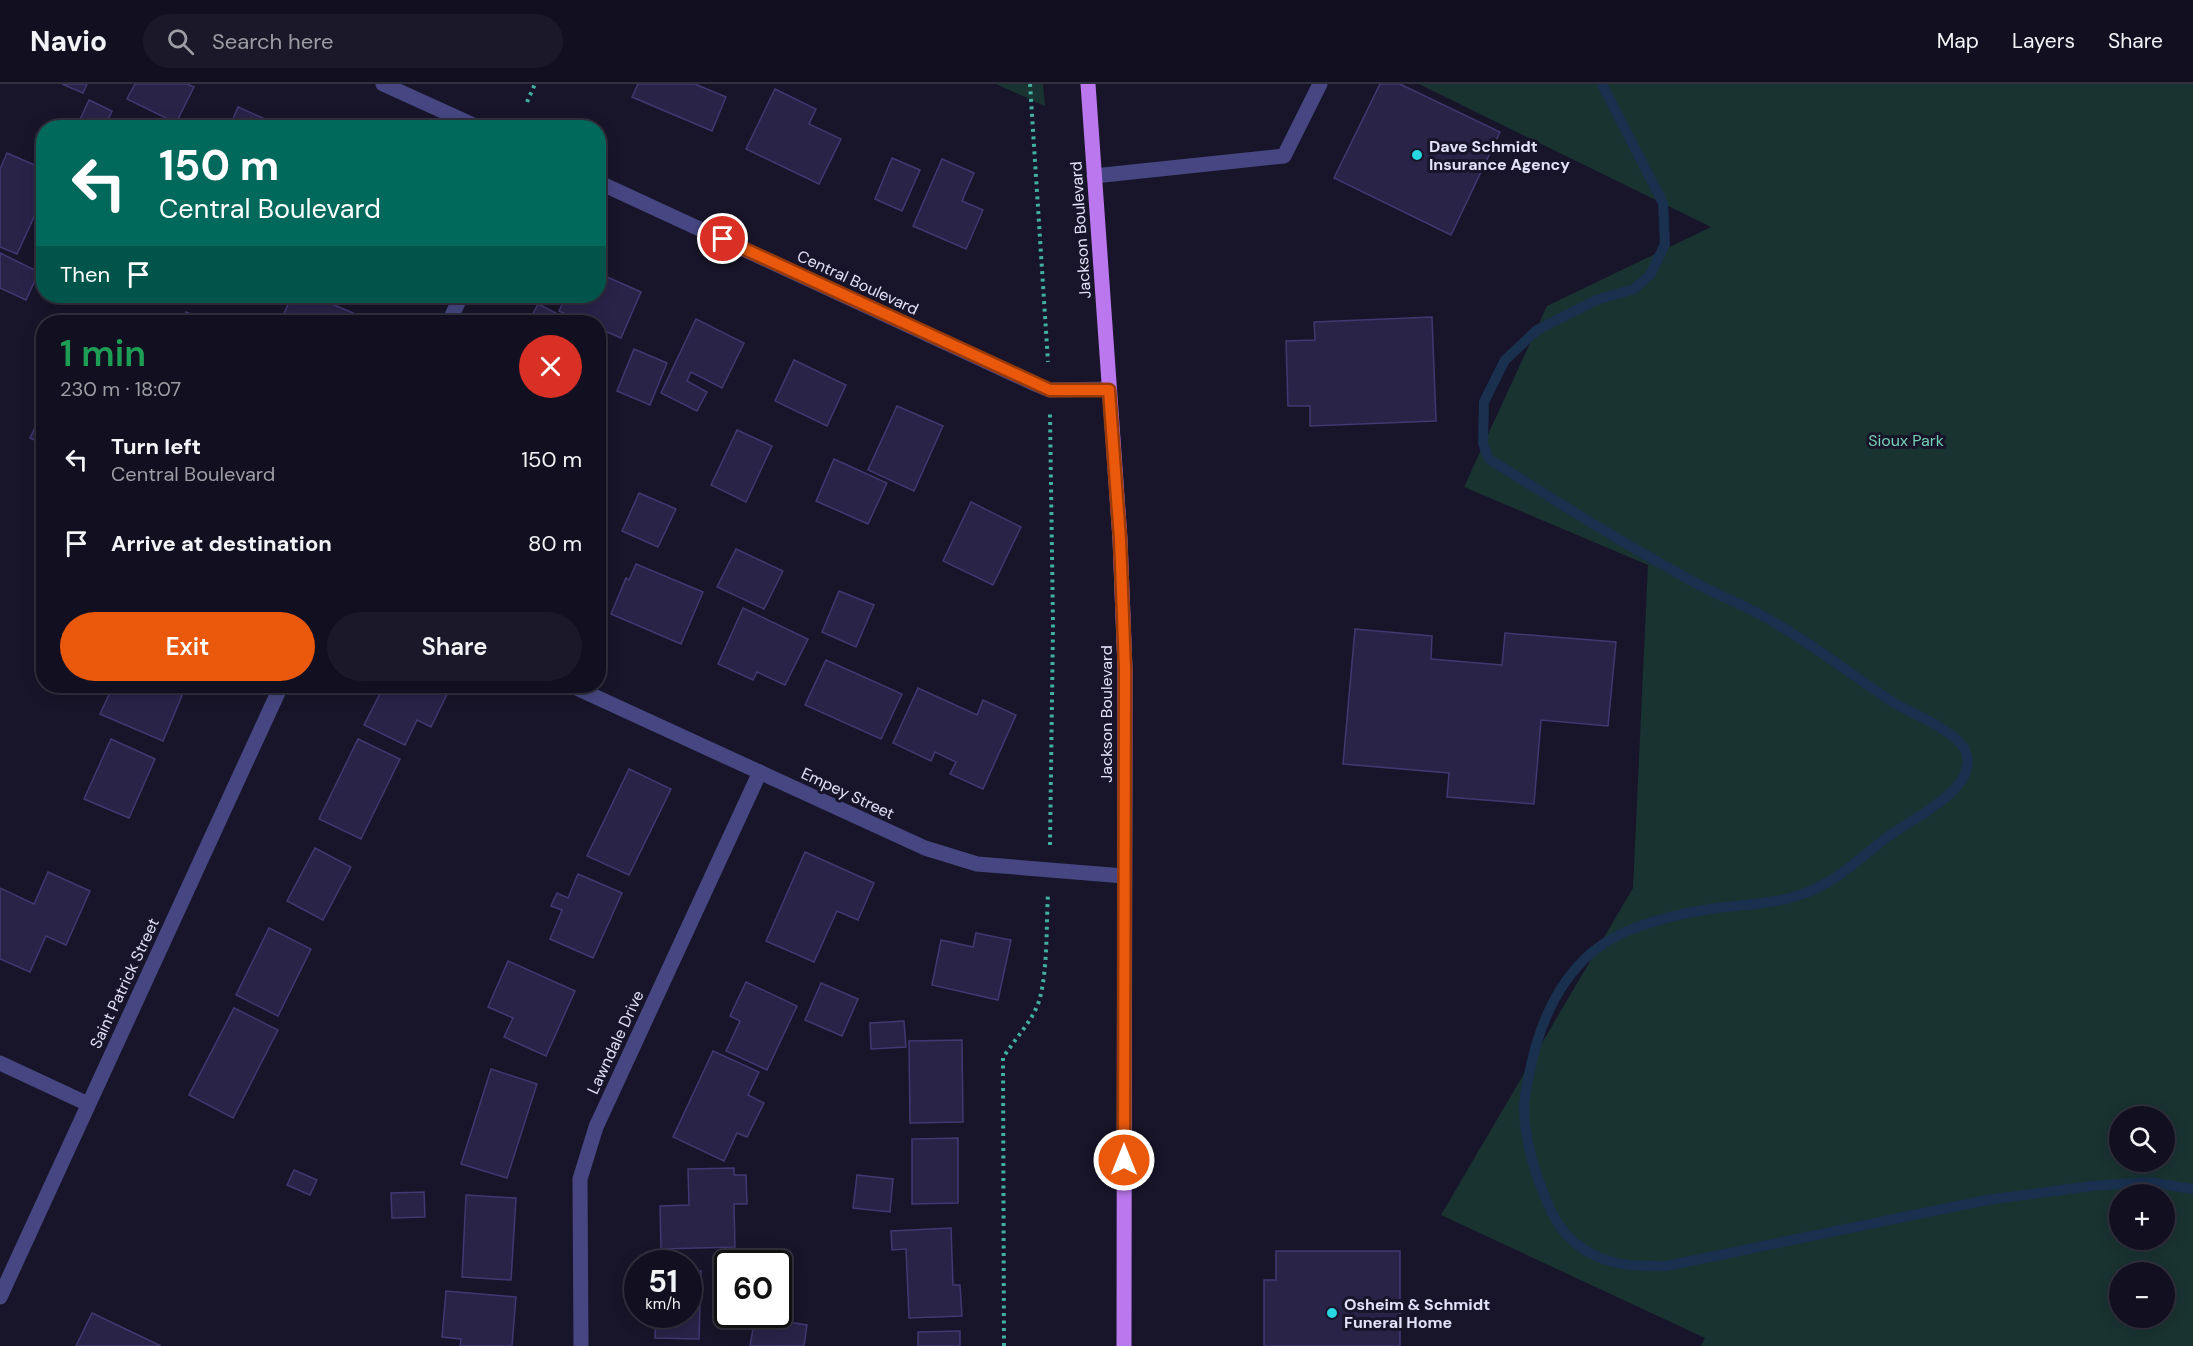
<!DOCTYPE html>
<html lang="en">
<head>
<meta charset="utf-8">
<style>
	:root { --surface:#121020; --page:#1b1929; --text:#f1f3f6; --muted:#9c9da5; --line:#31303e; --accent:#ea580c }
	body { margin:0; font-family:"DM Sans",sans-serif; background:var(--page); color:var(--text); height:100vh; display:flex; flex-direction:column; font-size:22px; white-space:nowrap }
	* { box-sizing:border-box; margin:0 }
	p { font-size:20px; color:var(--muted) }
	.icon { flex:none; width:33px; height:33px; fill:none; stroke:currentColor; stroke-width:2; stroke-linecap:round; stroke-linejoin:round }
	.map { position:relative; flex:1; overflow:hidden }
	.details { position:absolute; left:36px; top:231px; width:570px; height:378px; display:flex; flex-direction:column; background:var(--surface); border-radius:24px; box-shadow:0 3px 15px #0003,0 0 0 2px var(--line) }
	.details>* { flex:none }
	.top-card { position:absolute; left:36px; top:36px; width:570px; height:183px; border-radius:24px; box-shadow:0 3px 15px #0003,0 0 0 2px var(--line); background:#00695c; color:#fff; overflow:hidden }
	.fabs { position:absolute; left:2109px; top:1022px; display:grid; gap:12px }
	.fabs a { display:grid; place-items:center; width:66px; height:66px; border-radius:50%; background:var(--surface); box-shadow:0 3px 15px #0003,0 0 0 2px var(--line); font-size:30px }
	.speed { position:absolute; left:624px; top:1166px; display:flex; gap:12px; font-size:30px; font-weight:700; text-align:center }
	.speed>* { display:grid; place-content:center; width:78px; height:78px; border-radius:50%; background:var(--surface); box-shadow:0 3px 15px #0003,0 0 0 2px var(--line); line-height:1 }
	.speed small { font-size:15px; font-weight:400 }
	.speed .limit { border:3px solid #111; border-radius:9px; background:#fff; color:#111 }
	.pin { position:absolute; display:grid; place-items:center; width:51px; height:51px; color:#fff; margin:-26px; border:3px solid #fff; border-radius:50%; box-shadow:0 2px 6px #0007 }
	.me { position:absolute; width:66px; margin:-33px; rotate:0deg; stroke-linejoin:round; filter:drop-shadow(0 0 4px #0008) }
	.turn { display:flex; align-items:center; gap:21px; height:126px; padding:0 24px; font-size:27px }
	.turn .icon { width:78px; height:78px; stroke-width:2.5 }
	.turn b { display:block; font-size:42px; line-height:51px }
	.then { display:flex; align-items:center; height:57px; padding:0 24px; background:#0003; gap:12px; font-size:22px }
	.round { display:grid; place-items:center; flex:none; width:63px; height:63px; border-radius:32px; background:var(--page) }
	.overview { display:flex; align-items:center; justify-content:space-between; height:102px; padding:0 24px }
	h1 { font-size:36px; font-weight:600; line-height:45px; color:#1e9e55 }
	.cta { display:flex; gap:12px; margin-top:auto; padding:12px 24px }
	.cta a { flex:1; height:69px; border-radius:36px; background:var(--accent); color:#fff; font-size:24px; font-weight:600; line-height:69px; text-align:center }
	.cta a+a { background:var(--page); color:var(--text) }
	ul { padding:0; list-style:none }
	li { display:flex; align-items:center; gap:18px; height:84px; padding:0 24px }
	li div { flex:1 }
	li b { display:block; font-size:22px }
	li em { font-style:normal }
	header { display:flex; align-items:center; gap:36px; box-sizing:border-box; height:84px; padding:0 30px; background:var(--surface); border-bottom:2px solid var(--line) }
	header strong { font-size:28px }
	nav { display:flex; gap:33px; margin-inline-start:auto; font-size:21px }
	.search { width:420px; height:54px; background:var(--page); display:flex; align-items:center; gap:15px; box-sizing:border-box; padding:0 21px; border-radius:33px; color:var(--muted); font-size:22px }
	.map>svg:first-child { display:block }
	.green { fill:#193331; fill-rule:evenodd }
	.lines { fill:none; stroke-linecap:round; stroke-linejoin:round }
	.stream { stroke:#19304f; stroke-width:10 }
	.building { fill:#292348; stroke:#413871; stroke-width:1.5 }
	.path { stroke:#42afa3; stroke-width:4; stroke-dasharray:3 4.5; stroke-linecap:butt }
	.minor { stroke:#464782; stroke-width:15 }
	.major { stroke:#bb77ed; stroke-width:15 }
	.route-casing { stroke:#983908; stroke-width:15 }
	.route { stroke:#ea580c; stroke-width:10 }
	.poi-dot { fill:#27d8e2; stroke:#18152a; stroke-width:2 }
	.labels { text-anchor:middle; stroke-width:6; stroke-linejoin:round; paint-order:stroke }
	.poi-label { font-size:16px; font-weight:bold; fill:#e3e2fb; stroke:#18152a; text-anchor:start }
	.street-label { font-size:16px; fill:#e3e2fb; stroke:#18152a }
	.park-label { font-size:16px; fill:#76d3b7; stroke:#18152a }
</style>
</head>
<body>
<header>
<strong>Navio</strong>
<div class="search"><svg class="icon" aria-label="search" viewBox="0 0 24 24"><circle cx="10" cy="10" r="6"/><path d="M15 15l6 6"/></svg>Search here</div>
<nav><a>Map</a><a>Layers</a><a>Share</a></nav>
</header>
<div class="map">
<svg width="2193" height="1262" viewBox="0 0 2193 1262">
	<rect width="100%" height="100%" fill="#18152a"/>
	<g class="green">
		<polygon points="996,0 1043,0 1045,22"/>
		<path d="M1419,0H2193V1262H1701L1705,1254L1441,1131L1633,804L1648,481L1464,403L1547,222L1711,143ZM2120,1032H2164V1077H2120ZM2120,1110H2164V1155H2120ZM2120,1188H2164V1233H2120Z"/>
	</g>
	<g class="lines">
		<path class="stream" d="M1602,0L1663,119L1665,160L1650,191L1634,205L1596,216L1537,246L1505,276L1484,318L1483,360L1489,375C1556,417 1622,459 1692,497C1715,510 1740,519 1763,532C1809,557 1850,590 1894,619C1913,630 1956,647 1965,666C1982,703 1912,735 1890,751C1862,772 1842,794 1808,808C1779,820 1747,820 1716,824C1673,831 1624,841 1590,870C1554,902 1536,951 1528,996C1526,1006 1524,1016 1524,1025C1525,1054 1532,1081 1543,1108C1554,1137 1566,1158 1596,1172C1619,1183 1642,1182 1666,1182L1987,1116L2091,1102L2148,1098L2193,1105"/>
	</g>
	<g class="building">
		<polygon points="62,0 87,0 83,9"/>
		<polygon points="135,0 187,0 194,3 176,39 127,15"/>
		<polygon points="638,0 695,0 726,13 712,47 632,13"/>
		<polygon points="1380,0 1400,0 1500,48 1451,151 1334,94"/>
		<polygon points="775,5 816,25 809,40 841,55 819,100 746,65"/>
		<polygon points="89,16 112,27 104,44 76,44"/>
		<polygon points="238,23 285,44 229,44"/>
		<polygon points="7,69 44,85 44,111 17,170 0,163 0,85"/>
		<polygon points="892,74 920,86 902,127 875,115"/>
		<polygon points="942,75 974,89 962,117 983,126 966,165 913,142"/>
		<polygon points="0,169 39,188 26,216 0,204"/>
		<polygon points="598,189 641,208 621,254 598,244 598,238 585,238 559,227 566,212 598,212"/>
		<polygon points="292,212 313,212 360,232 357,238 280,238"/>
		<polygon points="538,220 560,231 556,238 529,238"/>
		<polygon points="186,228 212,238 182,238"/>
		<polygon points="1432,233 1436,337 1310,342 1310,322 1288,322 1286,257 1315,256 1314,238"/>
		<polygon points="696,235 744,259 722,304 691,288 687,297 707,308 697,327 661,309"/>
		<polygon points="634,265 667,279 650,321 617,307"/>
		<polygon points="794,276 846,301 827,342 775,317"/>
		<polygon points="897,322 943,342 914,407 868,386"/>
		<polygon points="44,324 44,360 30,354"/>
		<polygon points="737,346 772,362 746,418 711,401"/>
		<polygon points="834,375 887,399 868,440 816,417"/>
		<polygon points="639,409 676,425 658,463 622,447"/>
		<polygon points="971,418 1021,443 993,501 943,477"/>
		<polygon points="736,465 783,487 764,525 717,503"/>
		<polygon points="636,480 703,508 681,560 611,530 626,494 629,496"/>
		<polygon points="839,507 874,521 856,563 822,548"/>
		<polygon points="743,524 808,555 785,601 757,588 753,596 718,580"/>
		<polygon points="1355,545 1432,552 1431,575 1502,581 1505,549 1616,558 1608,642 1541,636 1534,720 1447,713 1449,689 1343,680"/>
		<polygon points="826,576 902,610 881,655 805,621"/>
		<polygon points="113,602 186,602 163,657 100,630"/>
		<polygon points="384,602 451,602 431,643 417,636 405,661 364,641"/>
		<polygon points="918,604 977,631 983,616 1016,631 983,705 950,690 956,678 935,668 931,677 893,659"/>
		<polygon points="111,655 155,675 129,734 84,715"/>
		<polygon points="358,655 400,675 361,755 319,735"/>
		<polygon points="629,685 671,705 629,791 587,772"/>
		<polygon points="315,764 351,783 323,836 287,817"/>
		<polygon points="805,768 874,799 858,836 837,827 814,878 766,857"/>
		<polygon points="48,788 90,807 66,861 46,852 30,888 0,875 0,804 34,820"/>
		<polygon points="578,790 622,809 593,874 550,855 562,826 551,822 557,809 568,814"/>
		<polygon points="269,844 311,865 278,932 236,911"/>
		<polygon points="976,849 1011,856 998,916 932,901 941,856 973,863"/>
		<polygon points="508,877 575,907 546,972 504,953 513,934 488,923"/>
		<polygon points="746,898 797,922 767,986 726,967 740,937 730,932"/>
		<polygon points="821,899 858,915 842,952 805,936"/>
		<polygon points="234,924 278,946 233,1034 189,1011"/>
		<polygon points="904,937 906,963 871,965 870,939"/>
		<polygon points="962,956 963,1038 910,1039 909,957"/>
		<polygon points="713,967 759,988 748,1011 764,1019 747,1053 737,1049 724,1077 673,1053"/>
		<polygon points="491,985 537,1000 507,1094 461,1080"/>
		<polygon points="958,1054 958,1119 912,1120 912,1055"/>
		<polygon points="734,1084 734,1091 746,1091 747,1120 734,1120 735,1163 661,1165 660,1122 689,1121 688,1085"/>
		<polygon points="294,1086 317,1096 310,1111 287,1101"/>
		<polygon points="857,1091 893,1095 890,1128 853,1124"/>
		<polygon points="424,1108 425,1133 392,1134 391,1109"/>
		<polygon points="466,1111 516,1114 511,1196 462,1193"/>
		<polygon points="951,1144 953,1201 960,1201 962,1232 909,1234 906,1165 892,1166 891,1147"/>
		<polygon points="1276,1167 1400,1167 1400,1262 1264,1262 1264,1196 1276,1196"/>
		<polygon points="688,1186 701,1187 699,1255 655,1254 656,1230 688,1230"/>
		<polygon points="446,1207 516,1213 512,1262 460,1262 461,1255 442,1253"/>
		<polygon points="92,1229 161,1262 76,1262"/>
		<polygon points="755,1233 807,1241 804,1262 750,1262"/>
		<polygon points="960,1247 960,1262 918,1262 918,1248"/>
	</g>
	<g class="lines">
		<g class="path">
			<polyline points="1030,0 1048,278"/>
			<polyline points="527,18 535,0"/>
			<polyline points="1050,761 1053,541 1050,330"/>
			<path d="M1004,1262L1003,974C1015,954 1034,936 1040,914C1048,881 1046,843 1048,810"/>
		</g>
		<g class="minor">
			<polyline points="383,0 480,44"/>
			<polyline points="1094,92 1284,72 1320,0"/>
			<polyline points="598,98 1035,300 1050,306 1109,305"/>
			<polyline points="449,238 461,212"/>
			<polyline points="572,602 925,764 977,780 1124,792"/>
			<polyline points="0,979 88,1020"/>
			<polyline points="0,1213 281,602"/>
			<polyline points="581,1262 580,1095 596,1043 760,688"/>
		</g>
		<polyline class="major" points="1088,0 1120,455 1125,585 1124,1262"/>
	</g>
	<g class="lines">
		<g class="route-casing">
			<polyline id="route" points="723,155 1050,306 1109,306 1120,455 1125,585 1124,1076"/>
		</g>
		<use href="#route" class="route"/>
	</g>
	<g class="poi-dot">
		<circle cx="1417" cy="71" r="6"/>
		<circle cx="1332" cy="1229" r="6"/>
	</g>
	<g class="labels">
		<g class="poi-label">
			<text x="1429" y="68">Dave Schmidt<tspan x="1429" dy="18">Insurance Agency</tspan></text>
			<text x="1344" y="1226">Osheim &amp; Schmidt<tspan x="1344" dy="18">Funeral Home</tspan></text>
		</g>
		<g class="street-label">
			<text transform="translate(1080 146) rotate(-94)" y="6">Jackson Boulevard</text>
			<text transform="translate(858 198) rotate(25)" y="6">Central Boulevard</text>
			<text transform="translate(1106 630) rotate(-90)" y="6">Jackson Boulevard</text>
			<text transform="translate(848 709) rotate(25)" y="6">Empey Street</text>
			<text transform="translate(124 899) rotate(-65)" y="6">Saint Patrick Street</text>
			<text transform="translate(615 958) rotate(-65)" y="6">Lawndale Drive</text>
		</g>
		<g class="park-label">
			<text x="1906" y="362">Sioux Park</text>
		</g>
	</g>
</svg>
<div class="fabs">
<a><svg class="icon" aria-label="search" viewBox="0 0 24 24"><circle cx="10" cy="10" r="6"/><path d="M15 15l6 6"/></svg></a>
<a>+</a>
<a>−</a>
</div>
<div class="speed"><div>51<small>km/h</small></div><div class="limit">60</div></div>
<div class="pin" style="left:723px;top:155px;background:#d93025"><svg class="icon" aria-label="arrive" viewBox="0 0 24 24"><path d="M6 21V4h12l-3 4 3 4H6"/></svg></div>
<svg class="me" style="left:1124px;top:1076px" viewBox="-20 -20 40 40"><circle r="17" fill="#ea580c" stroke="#fff" stroke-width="3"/><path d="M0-11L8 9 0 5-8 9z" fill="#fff"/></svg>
<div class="top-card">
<div class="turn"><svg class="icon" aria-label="left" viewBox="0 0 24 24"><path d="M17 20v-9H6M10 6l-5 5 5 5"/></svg><div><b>150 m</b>Central Boulevard</div></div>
<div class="then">Then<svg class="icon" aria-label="arrive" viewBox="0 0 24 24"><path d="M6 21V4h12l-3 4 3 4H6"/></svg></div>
</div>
<section class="details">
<div class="overview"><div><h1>1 min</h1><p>230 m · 18:07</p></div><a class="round" style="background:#d93025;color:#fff"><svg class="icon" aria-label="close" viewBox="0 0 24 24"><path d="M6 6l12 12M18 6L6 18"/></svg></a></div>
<ul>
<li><svg class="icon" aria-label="left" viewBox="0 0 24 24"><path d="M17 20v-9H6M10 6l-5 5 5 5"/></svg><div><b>Turn left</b><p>Central Boulevard</p></div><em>150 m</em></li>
<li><svg class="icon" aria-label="arrive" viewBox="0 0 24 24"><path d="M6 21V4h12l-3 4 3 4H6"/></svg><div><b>Arrive at destination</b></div><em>80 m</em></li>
</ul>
<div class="cta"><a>Exit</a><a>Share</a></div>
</section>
</div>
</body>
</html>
